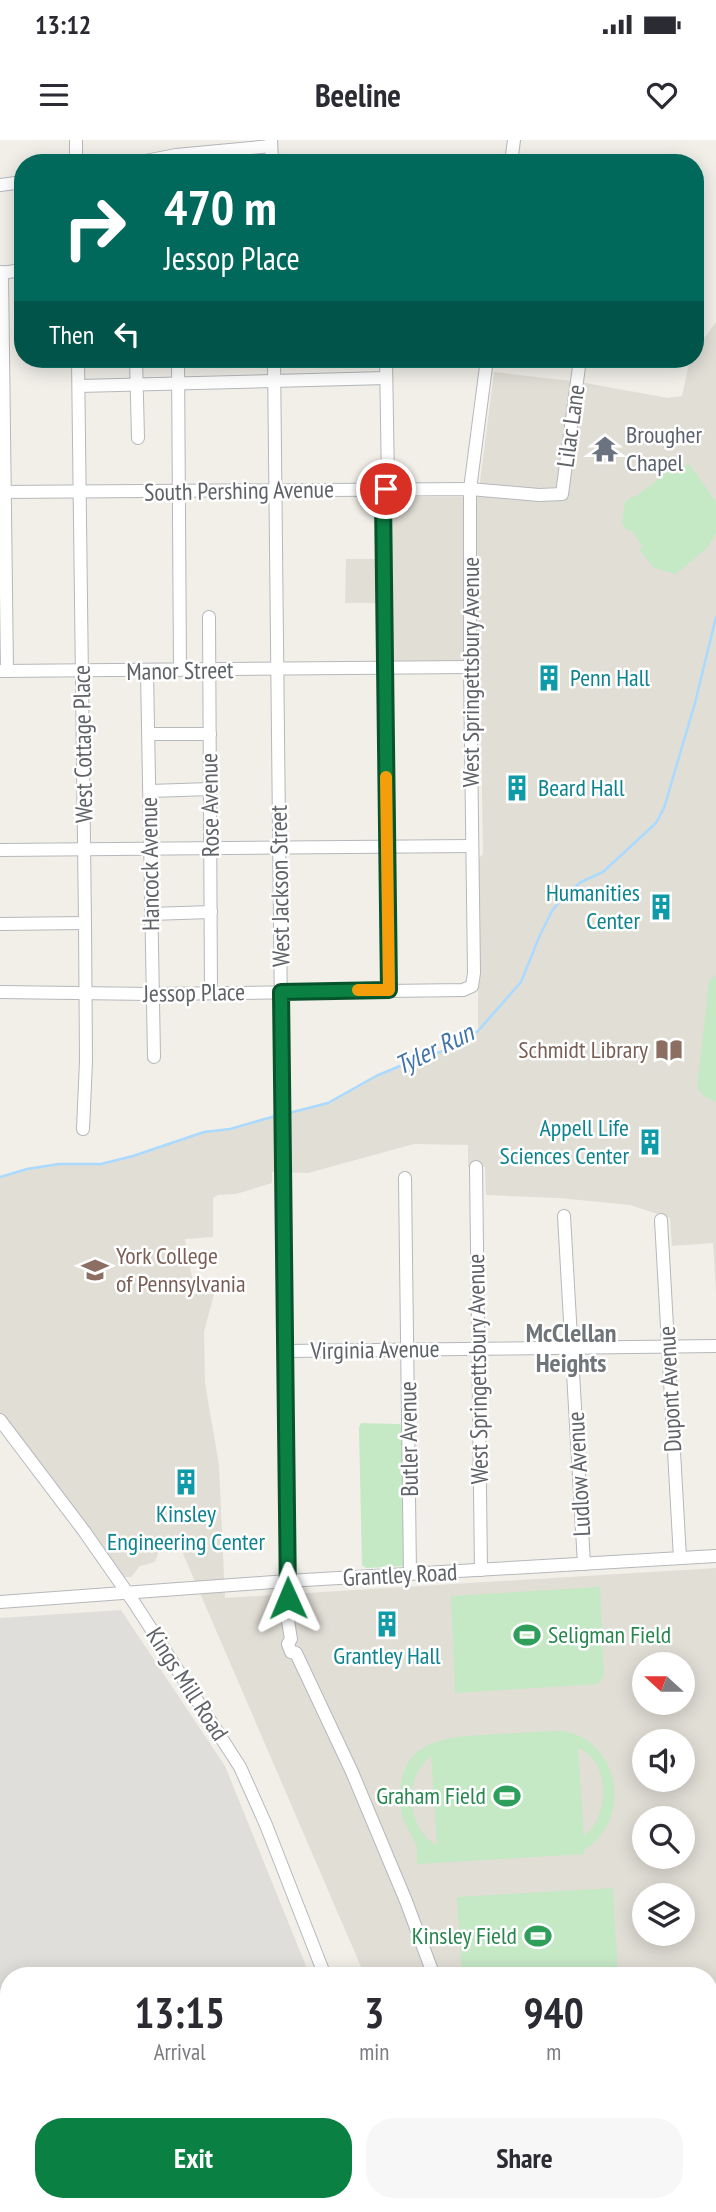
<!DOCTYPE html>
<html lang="en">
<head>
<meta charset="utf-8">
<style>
	:root { --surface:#fff; --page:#f7f7f7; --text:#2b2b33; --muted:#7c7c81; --accent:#0b8043 }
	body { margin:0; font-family:"PT Sans Narrow",sans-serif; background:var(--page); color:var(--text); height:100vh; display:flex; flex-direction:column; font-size:26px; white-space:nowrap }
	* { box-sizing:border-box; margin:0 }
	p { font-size:23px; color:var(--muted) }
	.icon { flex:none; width:38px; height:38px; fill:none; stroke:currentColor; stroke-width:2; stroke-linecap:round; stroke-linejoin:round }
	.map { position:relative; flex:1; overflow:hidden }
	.side { position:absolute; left:0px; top:1827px; width:718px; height:245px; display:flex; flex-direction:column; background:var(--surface); border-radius:28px 28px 0 0; box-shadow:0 4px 18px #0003 }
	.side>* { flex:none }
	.top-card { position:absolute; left:14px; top:14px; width:690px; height:214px; border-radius:28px; box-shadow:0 4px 18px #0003; background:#00695c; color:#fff; overflow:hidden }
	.needle { width:46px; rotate:291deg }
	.buttons { position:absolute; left:632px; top:1512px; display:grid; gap:14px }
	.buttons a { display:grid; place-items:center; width:63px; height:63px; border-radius:50%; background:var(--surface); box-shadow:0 4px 18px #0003; font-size:35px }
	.pin { position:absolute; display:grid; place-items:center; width:60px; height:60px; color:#fff; margin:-30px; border:4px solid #fff; border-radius:50%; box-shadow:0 2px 7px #0007 }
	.me { position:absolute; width:77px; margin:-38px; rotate:359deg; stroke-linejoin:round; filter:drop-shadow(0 0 5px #0008) }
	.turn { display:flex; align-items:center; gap:24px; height:147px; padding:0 35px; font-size:32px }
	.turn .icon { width:91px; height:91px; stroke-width:2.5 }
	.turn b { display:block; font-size:49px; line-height:60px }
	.then { display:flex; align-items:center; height:66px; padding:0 35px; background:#0003; gap:14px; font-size:26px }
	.eta { display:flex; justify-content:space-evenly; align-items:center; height:119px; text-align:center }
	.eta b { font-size:42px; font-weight:700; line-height:49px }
	.cta { display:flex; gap:14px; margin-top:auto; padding:14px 35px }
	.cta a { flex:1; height:80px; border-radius:28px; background:var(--accent); color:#fff; font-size:28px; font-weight:700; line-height:80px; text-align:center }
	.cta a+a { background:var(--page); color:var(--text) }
	.status { display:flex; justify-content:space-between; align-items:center; height:49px; padding:0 35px; background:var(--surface); direction:ltr }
	.status svg { height:19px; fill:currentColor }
	header { display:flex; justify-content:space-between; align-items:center; height:91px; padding:0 35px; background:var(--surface); font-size:32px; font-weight:700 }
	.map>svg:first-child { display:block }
	.industrial { fill:#e0deda }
	.education { fill:#e1ded6; fill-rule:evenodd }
	.green { fill:#c5e8c5; fill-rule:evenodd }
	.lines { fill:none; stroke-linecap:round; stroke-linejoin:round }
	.stream { stroke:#aadaff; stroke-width:2.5 }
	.minor-casing { stroke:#b5b8bc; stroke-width:14 }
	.minor { stroke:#fff; stroke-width:12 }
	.route-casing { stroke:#07532c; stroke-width:18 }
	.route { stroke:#0b8043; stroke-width:12 }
	.slow { stroke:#f59e0b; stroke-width:12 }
	.labels { text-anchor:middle; stroke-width:5; stroke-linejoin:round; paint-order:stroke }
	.street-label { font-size:24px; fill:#5f6368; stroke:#fff }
	.worship-label { font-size:24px; fill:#5b616d; stroke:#fff; text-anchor:start }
	.culture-label { font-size:24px; fill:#0d838f; stroke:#fff; text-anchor:start }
	.education-label { font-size:24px; fill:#785e54; stroke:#fff; text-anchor:end }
	.leisure-label { font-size:24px; fill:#27864d; stroke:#fff; text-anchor:end }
	.water-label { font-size:26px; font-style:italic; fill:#4174aa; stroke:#fff }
	.neighbourhood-label { font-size:26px; font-weight:bold; fill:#70757a; stroke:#fff }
</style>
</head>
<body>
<div class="status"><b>13:12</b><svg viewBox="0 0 49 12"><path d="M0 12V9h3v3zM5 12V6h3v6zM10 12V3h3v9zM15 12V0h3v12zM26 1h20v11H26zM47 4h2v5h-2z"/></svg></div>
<header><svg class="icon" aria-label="menu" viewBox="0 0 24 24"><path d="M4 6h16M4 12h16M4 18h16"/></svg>Beeline<svg class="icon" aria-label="heart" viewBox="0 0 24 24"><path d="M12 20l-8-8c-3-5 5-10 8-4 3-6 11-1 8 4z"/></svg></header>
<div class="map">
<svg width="716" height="2072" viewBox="0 0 716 2072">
	<rect width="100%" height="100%" fill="#f1efe8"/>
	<polygon class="industrial" points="121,1470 225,1626 310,1836 9,1836 9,2063 380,2063 382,2072 0,2072 0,1478"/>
	<path class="education" d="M716,182V1153L713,1103L672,1106L670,1078L630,1065L559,1058L486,1055L485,1027H468V1005L414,1004L308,1033L272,1032V1043L236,1054L218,1055L213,1058V1097L185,1099L195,1154H214L204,1192L205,1243L219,1325L225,1458L716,1428V2072H429L427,2063H709V1836H365L181,1409L159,1411L155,1422L140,1426L131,1437H124L0,1274V1037L27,1029L59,1024H101L133,1016L204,992L230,989L260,979L328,963L376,936L412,921L440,912L478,891V719L483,714L480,520L391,521L388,463H345L346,419H388L389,357H478L494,232L580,242L668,258L682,256L690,219H695V211ZM644,1524H682V1563H644ZM644,1601H682V1640H644ZM644,1678H682V1717H644ZM644,1755H682V1794H644Z"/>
	<g class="green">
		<polygon points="690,325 716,362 716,392 708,407 676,434 654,428 639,409 643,406 631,390 628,391 622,383 625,362 633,356 635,357 674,327"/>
		<polygon points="716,835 716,962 705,957 697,948 709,841"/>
		<polygon points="361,1283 399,1284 404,1288 405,1426 366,1428 362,1425 359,1288"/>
		<polygon points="600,1447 604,1535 598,1544 455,1553 451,1456"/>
		<path d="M563,1591C621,1601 633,1680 584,1710V1714L417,1724C417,1718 418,1708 415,1703C407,1684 400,1681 400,1658C400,1595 452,1597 498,1594C520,1593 542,1591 563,1591ZM578,1608C611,1621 610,1676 584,1696ZM431,1616L437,1704L436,1705C406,1686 403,1638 431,1616Z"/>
		<polygon points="613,1748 618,1836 462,1836 457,1757"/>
	</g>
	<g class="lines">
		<g class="stream">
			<polyline points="285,974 328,963 376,936 412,921 440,912 458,903 478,891 521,842 540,795 552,771 564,756 581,742 603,732 656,683 664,668 695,563 716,477"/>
			<polyline points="0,1037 27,1029 59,1024 101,1024 133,1016 204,992 230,989 279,975"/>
			<polyline points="709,1881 716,1875"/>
		</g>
		<g class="minor-casing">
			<g id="minor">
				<polyline points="76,0 76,23"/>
				<polyline points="271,0 272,23"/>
				<polyline points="135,23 176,15 271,6"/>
				<polyline points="511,23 514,0"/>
				<polyline points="0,45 23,42"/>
				<polyline points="2,132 7,531"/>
				<polyline points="0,133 23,130"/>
				<polyline points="78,219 85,783 86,921 83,989"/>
				<polyline points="136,219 138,298"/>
				<polyline points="178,219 180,530"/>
				<polyline points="274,219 287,1441 288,1481 291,1499 288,1504 291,1512 296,1513 352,1632 406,1761 434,1836"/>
				<polyline points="386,219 388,342 383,358 389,850"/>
				<polyline points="79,246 386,238"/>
				<polyline points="0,352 470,349 539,355 562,354 580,219"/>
				<polyline points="209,477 211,853"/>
				<polyline points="0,531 470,527"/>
				<polyline points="147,531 154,917"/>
				<polyline points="149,594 210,594"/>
				<polyline points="150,651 210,649"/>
				<polyline points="0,710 472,706"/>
				<polyline points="151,774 211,772"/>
				<polyline points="0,784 85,783"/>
				<polyline points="0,852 151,854 463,850 472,846 474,833 470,527 470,349 487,219"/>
				<polyline points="476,1027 481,1430"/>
				<polyline points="405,1038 410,1434"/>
				<polyline points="564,1076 584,1424"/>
				<polyline points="661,1080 680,1418"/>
				<polyline points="285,1211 716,1206"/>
				<polyline points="0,1280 84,1391 135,1464 240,1627 266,1685 325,1836"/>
				<polyline points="0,1462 287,1441 716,1416"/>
				<polyline points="394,2063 396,2072"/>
				<polyline points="646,2063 651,2072"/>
			</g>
		</g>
		<use href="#minor" class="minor"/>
	</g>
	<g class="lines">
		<g class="route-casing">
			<polyline id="route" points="288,1458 281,852 389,850 383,359 386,349"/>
		</g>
		<use href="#route" class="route"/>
		<polyline class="slow" points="358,850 389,850 386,637"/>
	</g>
	<defs>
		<g id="temple-bare" transform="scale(2.1)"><path d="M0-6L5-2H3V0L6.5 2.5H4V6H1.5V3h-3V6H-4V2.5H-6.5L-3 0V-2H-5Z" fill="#6b7280" stroke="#fff" stroke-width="2.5" paint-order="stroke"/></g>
		<g id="building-bare" transform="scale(2.1)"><path d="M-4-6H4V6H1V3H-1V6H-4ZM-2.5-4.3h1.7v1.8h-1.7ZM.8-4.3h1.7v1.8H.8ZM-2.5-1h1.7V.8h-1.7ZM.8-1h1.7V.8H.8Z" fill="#0f9aa8" stroke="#fff" stroke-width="2.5" paint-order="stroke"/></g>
		<g id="library-bare" transform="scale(2.1)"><path d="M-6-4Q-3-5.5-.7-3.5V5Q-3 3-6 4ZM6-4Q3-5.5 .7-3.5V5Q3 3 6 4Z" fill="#8d6e63" stroke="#fff" stroke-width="2.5" paint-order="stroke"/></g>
		<g id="university-bare" transform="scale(2.1)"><path d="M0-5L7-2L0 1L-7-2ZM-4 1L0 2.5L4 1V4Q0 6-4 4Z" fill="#8d6e63" stroke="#fff" stroke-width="2.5" paint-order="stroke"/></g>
		<g id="stadium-bare" transform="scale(2.1)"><path d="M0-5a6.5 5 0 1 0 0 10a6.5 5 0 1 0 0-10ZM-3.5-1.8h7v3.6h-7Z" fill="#2e9e5b" stroke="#fff" stroke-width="2.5" paint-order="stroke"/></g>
	</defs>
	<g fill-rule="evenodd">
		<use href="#temple-bare" x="605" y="309"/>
		<use href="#building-bare" x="549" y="538"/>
		<use href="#building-bare" x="517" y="648"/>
		<use href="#building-bare" x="661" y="767"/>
		<use href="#library-bare" x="669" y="910"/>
		<use href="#building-bare" x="650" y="1002"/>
		<use href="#university-bare" x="95" y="1130"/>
		<use href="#building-bare" x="186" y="1342"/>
		<use href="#building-bare" x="387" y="1484"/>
		<use href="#stadium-bare" x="527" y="1495"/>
		<use href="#stadium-bare" x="507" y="1656"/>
		<use href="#stadium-bare" x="538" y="1796"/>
	</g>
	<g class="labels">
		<g class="street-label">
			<text transform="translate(571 286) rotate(-82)" y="8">Lilac Lane</text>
			<text transform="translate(239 351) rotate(-1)" y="8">South Pershing Avenue</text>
			<text transform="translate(180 531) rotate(-1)" y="8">Manor Street</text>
			<text transform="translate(471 532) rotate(-90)" y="8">West Springettsbury Avenue</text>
			<text transform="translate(83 604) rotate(-91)" y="8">West Cottage Place</text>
			<text transform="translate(210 665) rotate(-91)" y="8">Rose Avenue</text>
			<text transform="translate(150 724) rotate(-91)" y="8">Hancock Avenue</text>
			<text transform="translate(280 746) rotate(-91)" y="8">West Jackson Street</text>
			<text transform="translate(194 853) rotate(-1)" y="8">Jessop Place</text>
			<text transform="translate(375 1210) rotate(-1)" y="8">Virginia Avenue</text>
			<text transform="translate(478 1229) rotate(-91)" y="8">West Springettsbury Avenue</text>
			<text transform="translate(670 1249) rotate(-93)" y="8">Dupont Avenue</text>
			<text transform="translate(409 1299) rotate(-91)" y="8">Butler Avenue</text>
			<text transform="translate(579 1334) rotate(-93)" y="8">Ludlow Avenue</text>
			<text transform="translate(400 1435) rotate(-3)" y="8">Grantley Road</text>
			<text transform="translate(187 1544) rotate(57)" y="8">Kings Mill Road</text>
		</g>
		<g class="worship-label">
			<text x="626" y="303">Brougher<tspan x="626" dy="28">Chapel</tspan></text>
		</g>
		<g class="culture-label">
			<text x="570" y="546">Penn Hall</text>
			<text x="538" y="656">Beard Hall</text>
			<text x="640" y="761" text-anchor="end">Humanities<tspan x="640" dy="28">Center</tspan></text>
			<text x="629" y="996" text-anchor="end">Appell Life<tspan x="629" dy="28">Sciences Center</tspan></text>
			<text x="186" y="1382" text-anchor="middle">Kinsley<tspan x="186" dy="28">Engineering Center</tspan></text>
			<text x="387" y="1524" text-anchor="middle">Grantley Hall</text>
		</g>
		<g class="education-label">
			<text x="648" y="918">Schmidt Library</text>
			<text x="116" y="1124" text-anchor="start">York College<tspan x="116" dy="28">of Pennsylvania</tspan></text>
		</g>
		<g class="leisure-label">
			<text x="548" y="1503" text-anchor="start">Seligman Field</text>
			<text x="486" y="1664">Graham Field</text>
			<text x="517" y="1804">Kinsley Field</text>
		</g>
		<g class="water-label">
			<text transform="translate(434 909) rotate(-26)" y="9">Tyler Run</text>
		</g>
		<g class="neighbourhood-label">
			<text x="571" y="1202">McClellan<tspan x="571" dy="30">Heights</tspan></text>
		</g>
	</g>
</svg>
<div class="buttons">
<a><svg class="needle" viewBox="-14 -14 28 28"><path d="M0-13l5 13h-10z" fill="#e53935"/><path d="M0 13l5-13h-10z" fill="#7c7c81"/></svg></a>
<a><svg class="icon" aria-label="sound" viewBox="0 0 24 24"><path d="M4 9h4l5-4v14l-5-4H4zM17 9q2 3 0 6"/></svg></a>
<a><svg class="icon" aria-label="search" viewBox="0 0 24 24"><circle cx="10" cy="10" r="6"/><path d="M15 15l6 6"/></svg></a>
<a><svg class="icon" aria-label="layers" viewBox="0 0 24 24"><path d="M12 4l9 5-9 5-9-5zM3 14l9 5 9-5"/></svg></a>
</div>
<div class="pin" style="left:386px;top:349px;background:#d93025"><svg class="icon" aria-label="arrive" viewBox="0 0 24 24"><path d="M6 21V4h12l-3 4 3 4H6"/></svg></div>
<svg class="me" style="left:288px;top:1458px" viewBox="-20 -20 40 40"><path d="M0-17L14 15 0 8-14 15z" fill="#0b8043" stroke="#fff" stroke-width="4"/></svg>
<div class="top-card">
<div class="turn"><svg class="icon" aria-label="right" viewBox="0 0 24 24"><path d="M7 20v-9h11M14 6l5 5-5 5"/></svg><div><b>470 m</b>Jessop Place</div></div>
<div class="then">Then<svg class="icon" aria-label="left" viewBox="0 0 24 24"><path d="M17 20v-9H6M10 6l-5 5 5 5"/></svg></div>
</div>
<section class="side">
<div class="eta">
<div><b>13:15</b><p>Arrival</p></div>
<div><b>3</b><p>min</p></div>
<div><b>940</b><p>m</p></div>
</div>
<div class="cta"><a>Exit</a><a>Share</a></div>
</section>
</div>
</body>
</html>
